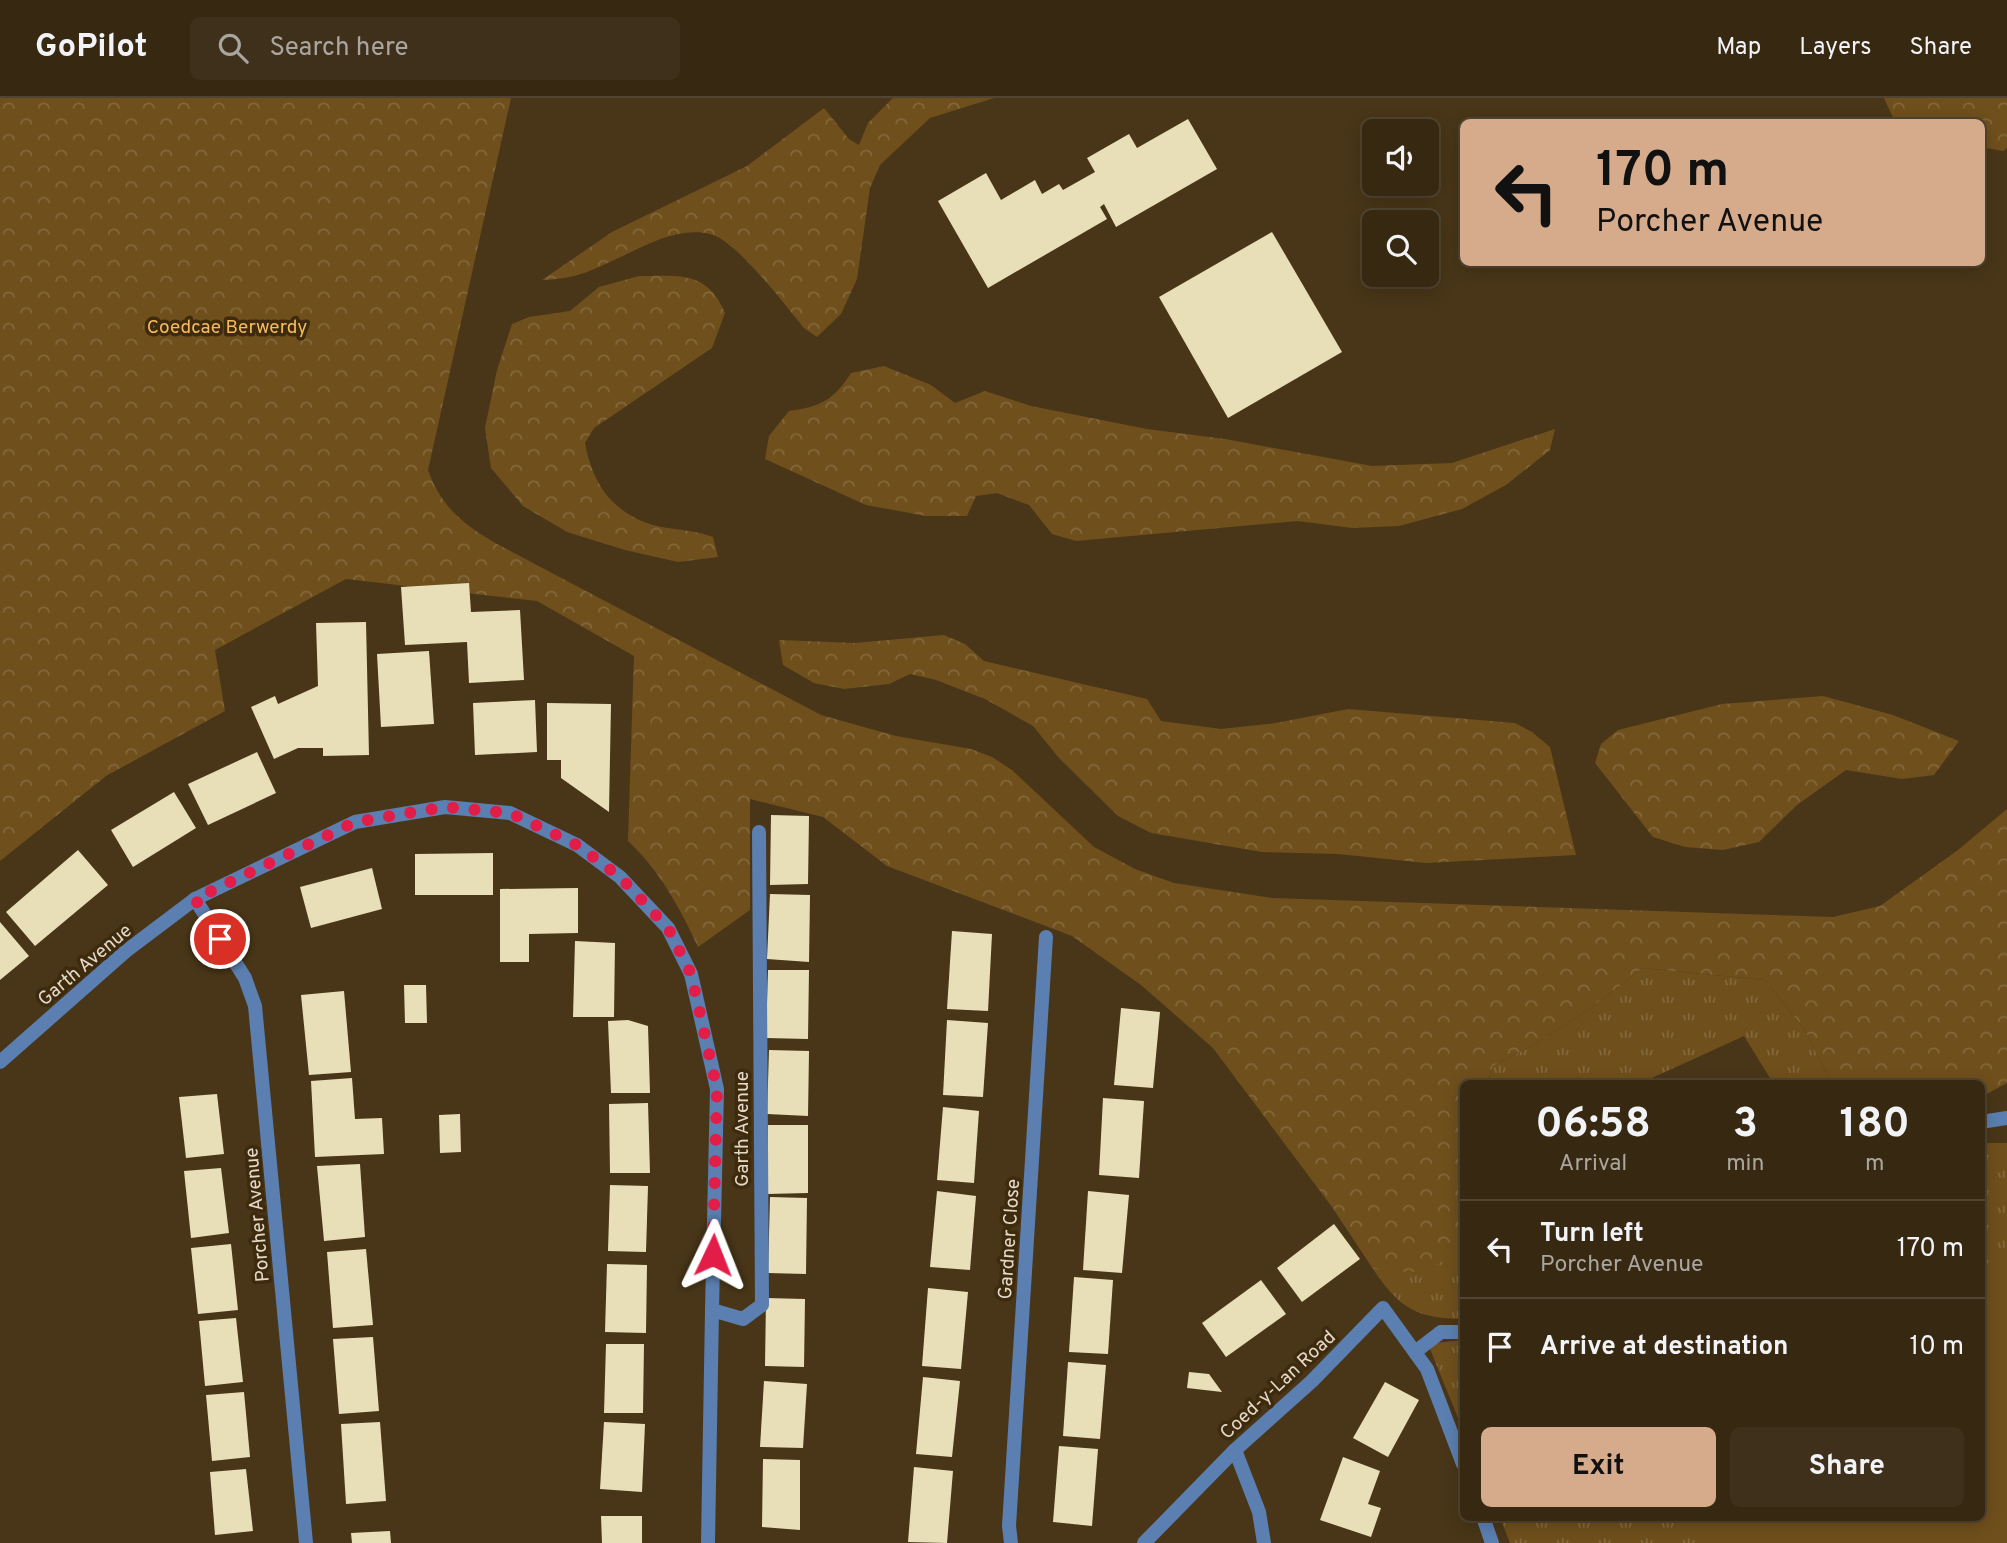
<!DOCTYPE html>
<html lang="en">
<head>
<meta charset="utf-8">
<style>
	:root { --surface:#372812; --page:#3e301b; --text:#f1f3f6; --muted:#aaa69f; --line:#514432; --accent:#d6ab8b }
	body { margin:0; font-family:Overpass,sans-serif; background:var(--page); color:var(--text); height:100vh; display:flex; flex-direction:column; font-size:26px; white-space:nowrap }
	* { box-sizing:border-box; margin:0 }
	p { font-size:23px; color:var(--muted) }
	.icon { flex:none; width:38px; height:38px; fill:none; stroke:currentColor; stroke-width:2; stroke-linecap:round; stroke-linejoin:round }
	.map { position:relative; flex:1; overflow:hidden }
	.sheet { position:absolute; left:1460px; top:982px; width:525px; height:441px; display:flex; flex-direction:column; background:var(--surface); border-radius:10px; box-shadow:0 4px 18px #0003,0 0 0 2px var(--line) }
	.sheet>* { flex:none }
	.guide { position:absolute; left:1460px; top:21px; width:525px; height:147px; border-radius:10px; box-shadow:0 4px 18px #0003,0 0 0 2px var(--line); background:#d6ab8b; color:#111; overflow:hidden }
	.buttons { position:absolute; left:1362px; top:21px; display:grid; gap:14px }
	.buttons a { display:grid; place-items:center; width:77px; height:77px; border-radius:10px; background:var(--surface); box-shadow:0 4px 18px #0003,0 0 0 2px var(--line); font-size:35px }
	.pin { position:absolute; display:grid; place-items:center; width:60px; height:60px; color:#fff; margin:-30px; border:4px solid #fff; border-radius:50%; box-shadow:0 2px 7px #0007 }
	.me { position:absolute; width:77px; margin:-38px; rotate:2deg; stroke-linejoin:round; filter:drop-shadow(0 0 5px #0008) }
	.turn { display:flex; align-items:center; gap:24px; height:147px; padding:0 21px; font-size:32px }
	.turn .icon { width:91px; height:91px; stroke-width:2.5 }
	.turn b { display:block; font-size:49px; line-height:60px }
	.eta { display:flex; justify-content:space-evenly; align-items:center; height:119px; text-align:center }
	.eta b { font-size:42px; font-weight:700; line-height:49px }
	.button { display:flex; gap:14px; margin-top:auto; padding:14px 21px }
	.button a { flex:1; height:80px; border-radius:10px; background:var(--accent); color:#111; font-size:28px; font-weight:700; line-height:80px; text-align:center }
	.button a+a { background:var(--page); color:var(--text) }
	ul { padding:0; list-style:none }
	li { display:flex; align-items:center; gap:21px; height:98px; padding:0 21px; border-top:2px solid var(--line) }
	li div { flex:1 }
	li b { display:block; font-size:26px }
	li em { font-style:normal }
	header { display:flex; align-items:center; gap:42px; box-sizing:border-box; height:98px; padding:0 35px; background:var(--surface); border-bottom:2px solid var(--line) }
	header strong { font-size:33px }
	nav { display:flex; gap:38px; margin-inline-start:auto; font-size:24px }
	.search { width:490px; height:63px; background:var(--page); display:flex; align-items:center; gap:18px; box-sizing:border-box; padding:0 24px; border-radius:10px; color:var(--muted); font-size:26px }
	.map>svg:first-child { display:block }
	.grass { fill:url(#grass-tufts) }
	.forest { fill:url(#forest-crowns) }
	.pitch { fill:#6f4f1c }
	.building { fill:#e8dfb9 }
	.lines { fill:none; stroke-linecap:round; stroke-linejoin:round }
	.lane { stroke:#5b7fb0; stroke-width:14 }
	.street { stroke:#5b7fb0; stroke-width:14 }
	.route { stroke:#e11d48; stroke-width:12; stroke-dasharray:0 21.6 }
	.labels { text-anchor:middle; stroke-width:7; stroke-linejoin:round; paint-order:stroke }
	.park-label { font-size:19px; fill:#f7bb5e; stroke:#3e2b0e }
	.street-label { font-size:19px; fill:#e5d9c9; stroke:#3e2b0e }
</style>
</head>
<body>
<header>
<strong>GoPilot</strong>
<div class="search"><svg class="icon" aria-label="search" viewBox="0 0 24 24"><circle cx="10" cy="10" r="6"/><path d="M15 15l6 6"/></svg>Search here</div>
<nav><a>Map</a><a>Layers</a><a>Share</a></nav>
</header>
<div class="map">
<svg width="2007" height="1445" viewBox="0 0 2007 1445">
	<defs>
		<pattern id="grass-tufts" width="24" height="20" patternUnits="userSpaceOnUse" patternTransform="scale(1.75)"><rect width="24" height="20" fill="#6f4f1c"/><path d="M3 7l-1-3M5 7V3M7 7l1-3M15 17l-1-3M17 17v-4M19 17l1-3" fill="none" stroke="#83683c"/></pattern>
		<pattern id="forest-crowns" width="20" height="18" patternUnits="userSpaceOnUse" patternTransform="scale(1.75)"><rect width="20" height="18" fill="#6f4f1c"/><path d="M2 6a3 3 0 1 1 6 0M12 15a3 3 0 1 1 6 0" fill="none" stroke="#83683c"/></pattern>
	</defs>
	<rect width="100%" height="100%" fill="#493618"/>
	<g class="grass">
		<path d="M1642,870L1765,882L1805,932L1831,985H1773L1744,938L1641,985H1487L1493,968C1548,941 1595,909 1642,870Z"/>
		<polygon points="1981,1045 2007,1045 2007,1445 1510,1445 1500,1419 1981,1419"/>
		<path d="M1463,1146V1221C1416,1220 1400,1211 1373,1171C1409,1177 1436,1173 1463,1146Z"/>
		<polygon points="1463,1242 1463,1332 1428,1246"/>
	</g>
	<g class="forest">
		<path d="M0,0H511L428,372C441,409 464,427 497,446L821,617L896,638L971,651L992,659L1012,672L1094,749L1135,771L1174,785L1272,800L1833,819L1880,808L1958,752L2007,711V985L1981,999V985H1831L1805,932L1765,882L1642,870C1595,909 1548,941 1493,968L1487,985H1463V1146C1434,1176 1413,1178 1373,1171L1332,1109L1213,950L1141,887L1072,838L887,768L823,719L750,701V812L698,849C680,810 660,773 628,743L634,558L537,503L346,481L215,552L225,613L106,678L0,763Z"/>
		<path d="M893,0H994L930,20L880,67L870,90L857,181L841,216L817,239L804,230C786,208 736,142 710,136C680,129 648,146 623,158C592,172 578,181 542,182L612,134L747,68L824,10L849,41L859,47L868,25Z"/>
		<polygon points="1884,0 2007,0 2007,50 2003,53 1981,49 1981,24 1895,24"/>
		<path d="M639,178C679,178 707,172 725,215L712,250L594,330L585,345C592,382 608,409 644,424C666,433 691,430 713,439L718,459L678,464L625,452L567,434L523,408L491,370L485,330L497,272L512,226L529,219L570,213L599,189Z"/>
		<path d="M884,268L931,287L955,305L985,293L1031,308L1147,331L1225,341L1372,368L1452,365L1555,331L1550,352L1506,387L1462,411L1399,428L1352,430L1298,423L1076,443L1052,436L1029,407L997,395L976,398L967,418H926L866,407L765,361L769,338L789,313C820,309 834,302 851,275Z"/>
		<polygon points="944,537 965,546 984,563 1147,601 1161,623 1221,631 1276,625 1348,611 1515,625 1532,634 1550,649 1576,757 1426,765 1338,756 1262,754 1151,735 1118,718 1059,660 1033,628 985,601 936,582 910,576 889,586 844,591 814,585 783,567 779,542 855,545"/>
		<polygon points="1823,598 1893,617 1959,643 1934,677 1902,681 1846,672 1797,707 1759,744 1723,752 1685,749 1653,739 1595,665 1601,646 1618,632 1722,606"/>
	</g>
	<polygon class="pitch" points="2007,1160 2007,1445 1705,1445 1698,1419 1981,1419 1981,1167"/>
	<g class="building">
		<polygon points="1188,21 1217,71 1116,129 1104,106 1100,109 1107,121 988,190 938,103 986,75 1001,102 1035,82 1042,96 1059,86 1063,92 1095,74 1087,60 1129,36 1137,50"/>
		<polygon points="1272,134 1342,254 1228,320 1159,199"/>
		<polygon points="469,485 471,514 520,512 524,582 469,585 467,544 405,547 401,489"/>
		<polygon points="366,524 369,657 323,658 323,650 298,650 274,661 251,609 275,598 278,606 318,588 316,525"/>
		<polygon points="429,553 434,626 381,629 377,556"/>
		<polygon points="535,602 537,654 475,657 473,605"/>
		<polygon points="547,605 611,606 609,714 561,680 561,662 547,662"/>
		<polygon points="257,654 276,695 208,727 188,686"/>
		<polygon points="174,694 196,730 133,769 111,732"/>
		<polygon points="771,717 809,718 808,786 770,787"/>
		<polygon points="78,752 108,787 35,848 6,814"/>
		<polygon points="493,755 493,797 415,797 415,756"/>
		<polygon points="372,770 382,811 311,830 300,789"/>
		<polygon points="578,790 578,835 529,836 529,864 500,864 500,791"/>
		<polygon points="770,796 810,797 809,864 767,861"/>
		<polygon points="0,824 29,858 0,882"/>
		<polygon points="952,833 992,836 988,913 947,911"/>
		<polygon points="575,843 615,845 614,919 573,919"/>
		<polygon points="768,872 809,872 808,941 766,940"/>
		<polygon points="404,887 426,887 427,925 405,925"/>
		<polygon points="344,893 351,974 309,977 301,897"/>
		<polygon points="1121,910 1160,914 1153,990 1114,987"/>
		<polygon points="628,922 648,928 650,995 611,995 608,923"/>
		<polygon points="947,922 988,925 983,999 943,997"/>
		<polygon points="769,952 809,953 808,1018 767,1016"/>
		<polygon points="352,980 355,1021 382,1020 384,1056 315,1059 311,983"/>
		<polygon points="217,996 224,1056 186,1060 179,999"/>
		<polygon points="1103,1000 1144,1003 1139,1080 1099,1077"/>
		<polygon points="648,1005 650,1075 610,1075 609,1006"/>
		<polygon points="943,1009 979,1013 974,1085 937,1082"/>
		<polygon points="460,1016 461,1054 440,1055 439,1017"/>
		<polygon points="768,1027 808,1027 808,1095 767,1096"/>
		<polygon points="360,1066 365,1139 324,1143 317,1068"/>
		<polygon points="221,1070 229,1135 191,1140 184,1073"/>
		<polygon points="610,1087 648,1088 646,1154 608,1153"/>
		<polygon points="937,1093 976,1098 970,1172 930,1169"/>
		<polygon points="1088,1093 1129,1097 1122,1175 1083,1172"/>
		<polygon points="770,1099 807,1100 806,1176 768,1175"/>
		<polygon points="1334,1126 1360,1161 1302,1204 1277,1170"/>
		<polygon points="231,1146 238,1212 198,1216 191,1150"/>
		<polygon points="366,1151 373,1227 333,1230 327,1154"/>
		<polygon points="607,1166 647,1167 646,1235 605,1234"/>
		<polygon points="1074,1179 1113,1182 1108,1256 1069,1254"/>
		<polygon points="1261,1182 1286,1216 1226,1259 1202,1225"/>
		<polygon points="928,1190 968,1194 961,1271 922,1268"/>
		<polygon points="766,1200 805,1201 804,1269 765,1268"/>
		<polygon points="236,1220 243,1284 205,1288 199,1223"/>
		<polygon points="373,1239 379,1313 339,1316 333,1241"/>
		<polygon points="606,1246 644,1246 643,1315 604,1315"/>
		<polygon points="1068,1264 1106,1267 1100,1341 1063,1338"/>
		<polygon points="1189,1274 1209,1276 1222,1294 1187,1290"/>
		<polygon points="923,1279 960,1283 952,1359 916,1356"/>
		<polygon points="764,1283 807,1286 803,1350 760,1349"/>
		<polygon points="1385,1284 1419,1302 1388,1359 1353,1340"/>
		<polygon points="244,1294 250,1359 212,1363 206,1297"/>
		<polygon points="380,1324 386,1403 346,1406 341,1326"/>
		<polygon points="604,1324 645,1326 642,1394 600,1391"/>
		<polygon points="1059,1348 1098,1351 1092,1428 1053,1424"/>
		<polygon points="1343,1359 1380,1373 1368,1406 1381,1410 1371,1439 1320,1422"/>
		<polygon points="763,1361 800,1362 800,1432 762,1429"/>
		<polygon points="914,1369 953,1373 947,1445 908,1444"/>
		<polygon points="246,1371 253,1433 215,1437 210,1374"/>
		<polygon points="601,1418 642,1418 642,1445 602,1445"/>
		<polygon points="390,1433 391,1445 352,1445 351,1435"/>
	</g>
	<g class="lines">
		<g class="lane">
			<polyline points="1981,1024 2007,1020"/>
			<polyline points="1415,1254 1441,1234 1463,1234"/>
		</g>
		<g class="street">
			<polyline points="195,801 245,880 255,908 306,1445"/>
			<polyline points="0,964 126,853 195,801 253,773 355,724 445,709 510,715 577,747 620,779 668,830 691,876 717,991 712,1212"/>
			<polyline points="1235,1352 1259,1414 1264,1445"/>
			<polyline points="1483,1419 1492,1445"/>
			<polyline points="708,1445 712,1212 743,1221 762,1207 759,734"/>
			<polyline points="1011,1445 1009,1428 1046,839"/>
			<polyline points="1144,1445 1235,1352 1312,1283 1383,1210 1427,1271 1463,1366"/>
		</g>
	</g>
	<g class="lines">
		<polyline class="route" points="220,841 195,801 355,724 445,709 510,715 577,747 620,779 668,830 691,876 717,991 713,1157"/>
	</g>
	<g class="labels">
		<g class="park-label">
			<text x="227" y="235">Coedcae Berwerdy</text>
		</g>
		<g class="street-label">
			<text transform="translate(84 866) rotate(-40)" y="7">Garth Avenue</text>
			<text transform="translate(741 1031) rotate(-90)" y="7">Garth Avenue</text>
			<text transform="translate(256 1117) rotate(-95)" y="7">Porcher Avenue</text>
			<text transform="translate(1008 1141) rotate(-86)" y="7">Gardner Close</text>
			<text transform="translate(1277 1286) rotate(-43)" y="7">Coed-y-Lan Road</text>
		</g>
	</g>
</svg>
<div class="buttons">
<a><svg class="icon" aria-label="sound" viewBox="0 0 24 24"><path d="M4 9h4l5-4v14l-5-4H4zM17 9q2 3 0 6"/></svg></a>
<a><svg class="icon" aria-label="search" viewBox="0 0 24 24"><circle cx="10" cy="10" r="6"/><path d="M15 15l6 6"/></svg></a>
</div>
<div class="pin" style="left:220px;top:841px;background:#d93025"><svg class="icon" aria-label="arrive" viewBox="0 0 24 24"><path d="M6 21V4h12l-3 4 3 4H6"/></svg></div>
<svg class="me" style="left:713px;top:1157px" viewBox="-20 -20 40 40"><path d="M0-17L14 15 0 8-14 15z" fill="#e11d48" stroke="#fff" stroke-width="4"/></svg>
<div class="guide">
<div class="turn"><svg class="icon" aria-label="left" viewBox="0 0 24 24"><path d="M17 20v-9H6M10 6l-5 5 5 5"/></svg><div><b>170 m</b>Porcher Avenue</div></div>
</div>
<section class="sheet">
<div class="eta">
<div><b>06:58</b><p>Arrival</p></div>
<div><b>3</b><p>min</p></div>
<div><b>180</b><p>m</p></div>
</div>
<ul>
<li><svg class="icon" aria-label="left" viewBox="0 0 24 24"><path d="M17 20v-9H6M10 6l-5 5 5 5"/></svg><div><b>Turn left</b><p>Porcher Avenue</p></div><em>170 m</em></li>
<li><svg class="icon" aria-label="arrive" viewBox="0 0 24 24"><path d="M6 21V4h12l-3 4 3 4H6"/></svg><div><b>Arrive at destination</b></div><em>10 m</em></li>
</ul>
<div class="button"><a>Exit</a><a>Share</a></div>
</section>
</div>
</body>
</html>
